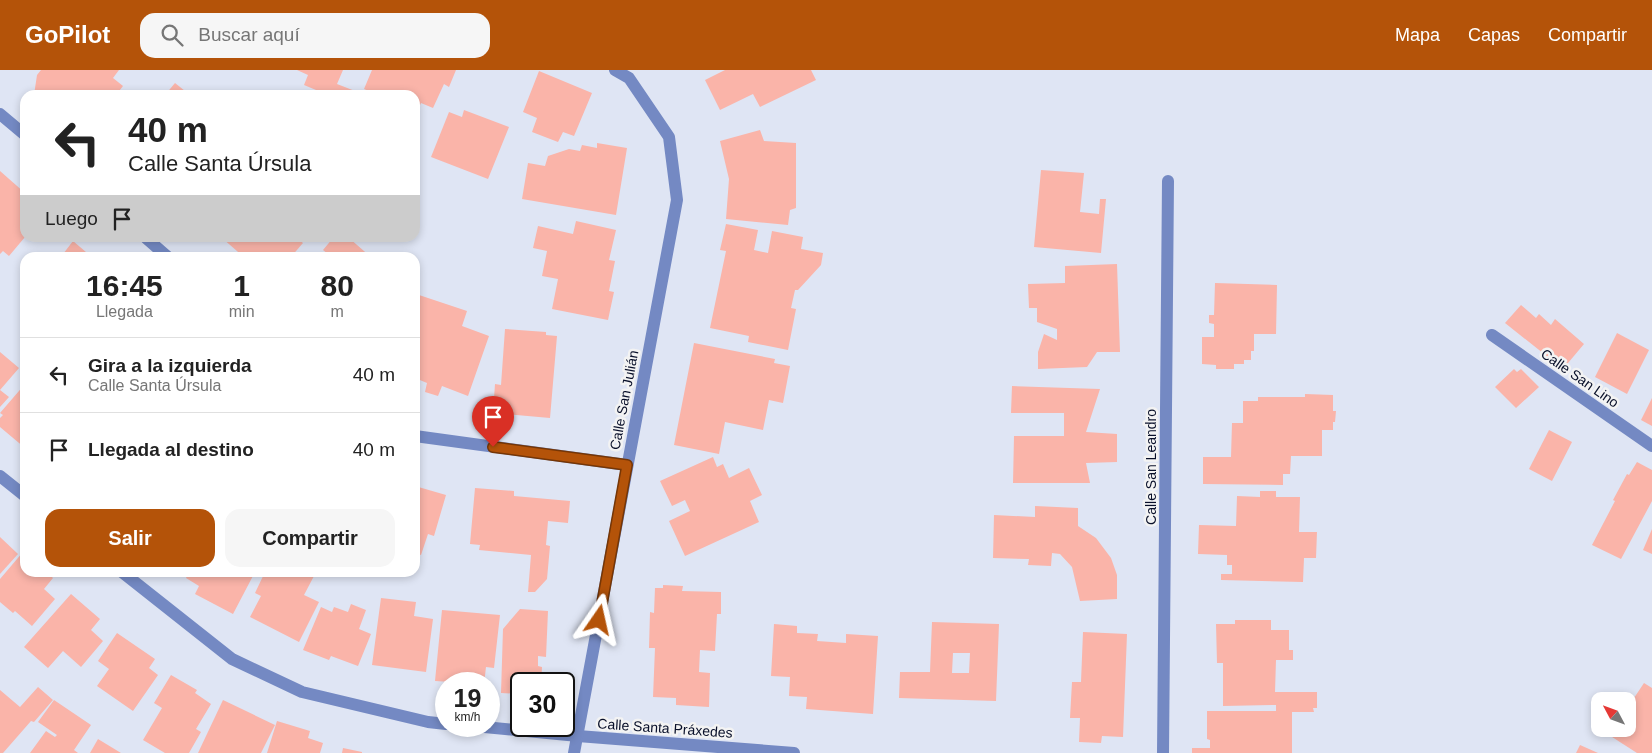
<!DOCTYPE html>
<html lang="es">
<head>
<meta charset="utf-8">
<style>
	:root { --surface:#fff; --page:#f6f6f6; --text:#222; --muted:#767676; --line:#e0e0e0; --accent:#b45309 }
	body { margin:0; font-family:Helvetica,sans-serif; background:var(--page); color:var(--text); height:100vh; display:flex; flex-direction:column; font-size:19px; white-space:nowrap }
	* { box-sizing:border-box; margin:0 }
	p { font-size:16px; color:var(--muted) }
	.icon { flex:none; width:28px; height:28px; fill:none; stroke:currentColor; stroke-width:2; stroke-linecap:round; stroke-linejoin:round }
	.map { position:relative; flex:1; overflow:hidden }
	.panel { position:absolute; left:20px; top:182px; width:400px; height:325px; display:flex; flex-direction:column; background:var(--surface); border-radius:15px; box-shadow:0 2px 8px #0003 }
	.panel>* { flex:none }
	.banner { position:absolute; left:20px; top:20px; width:400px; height:152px; border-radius:15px; box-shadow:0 2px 8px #0003; background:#fff; color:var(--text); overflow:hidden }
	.needle { width:32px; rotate:311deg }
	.tools { position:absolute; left:1591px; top:622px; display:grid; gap:10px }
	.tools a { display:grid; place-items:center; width:45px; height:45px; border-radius:10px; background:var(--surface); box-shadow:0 2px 8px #0003; font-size:25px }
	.speed { position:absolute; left:435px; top:602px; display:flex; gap:10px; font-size:25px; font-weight:700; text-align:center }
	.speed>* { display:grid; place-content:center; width:65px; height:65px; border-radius:50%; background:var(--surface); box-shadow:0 2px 8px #0003; line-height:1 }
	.speed small { font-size:12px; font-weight:400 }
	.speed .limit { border:2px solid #111; border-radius:8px; background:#fff; color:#111 }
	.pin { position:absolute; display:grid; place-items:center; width:42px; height:42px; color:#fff; margin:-51px -21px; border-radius:50% 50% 50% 0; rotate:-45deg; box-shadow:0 0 5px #0007 }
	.pin .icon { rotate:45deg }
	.me { position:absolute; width:55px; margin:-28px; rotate:11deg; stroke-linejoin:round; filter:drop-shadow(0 0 4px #0008) }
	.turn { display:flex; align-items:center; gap:18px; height:105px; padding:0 25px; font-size:22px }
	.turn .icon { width:65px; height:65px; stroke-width:2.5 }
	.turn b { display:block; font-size:35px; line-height:42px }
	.then { display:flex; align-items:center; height:48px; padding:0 25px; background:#0003; gap:10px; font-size:19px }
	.eta { display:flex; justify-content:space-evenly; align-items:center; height:85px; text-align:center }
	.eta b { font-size:30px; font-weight:700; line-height:35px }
	.primary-button { display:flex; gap:10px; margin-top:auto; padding:10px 25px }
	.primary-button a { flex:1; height:58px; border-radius:15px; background:var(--accent); color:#fff; font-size:20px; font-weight:700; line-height:58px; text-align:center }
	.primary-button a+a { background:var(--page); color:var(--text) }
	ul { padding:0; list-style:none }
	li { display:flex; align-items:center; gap:15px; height:75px; padding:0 25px; border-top:1px solid var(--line) }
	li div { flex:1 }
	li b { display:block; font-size:19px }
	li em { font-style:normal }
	header { display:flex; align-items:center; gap:30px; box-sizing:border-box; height:70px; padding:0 25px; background:var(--accent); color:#fff }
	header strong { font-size:24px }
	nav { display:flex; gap:28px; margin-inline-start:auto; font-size:18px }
	.search { width:350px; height:45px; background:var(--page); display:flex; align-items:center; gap:12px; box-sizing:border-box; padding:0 18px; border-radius:15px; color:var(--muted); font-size:19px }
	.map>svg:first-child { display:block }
	.building { fill:#fab4a9; fill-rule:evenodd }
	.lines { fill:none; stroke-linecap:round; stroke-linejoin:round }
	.minor { stroke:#7489c3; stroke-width:12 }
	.route-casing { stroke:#753606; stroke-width:12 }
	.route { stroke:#b45309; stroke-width:9 }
	.labels { text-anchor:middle; stroke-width:5; stroke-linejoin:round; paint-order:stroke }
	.street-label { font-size:14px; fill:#09102a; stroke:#f3f3f3 }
</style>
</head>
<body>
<header>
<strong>GoPilot</strong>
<div class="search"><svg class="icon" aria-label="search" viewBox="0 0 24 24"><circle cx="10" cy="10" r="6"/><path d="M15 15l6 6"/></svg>Buscar aquí</div>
<nav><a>Mapa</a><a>Capas</a><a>Compartir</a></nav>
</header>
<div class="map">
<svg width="1652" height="683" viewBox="0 0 1652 683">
	<rect width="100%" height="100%" fill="#dfe5f4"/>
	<g class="building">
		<polygon points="41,0 119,0 113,8 123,16 116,25 34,25 37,5"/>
		<polygon points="297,0 343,0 337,14 355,21 354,25 328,25 304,15 308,5"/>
		<polygon points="372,0 456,0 449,17 444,14 433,38 421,33 415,46 415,25 378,25 364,19"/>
		<polygon points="725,0 811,0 816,10 760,37 753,24 720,40 705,10"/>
		<polygon points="539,1 592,23 574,66 563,62 558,72 532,62 537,48 523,42"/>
		<polygon points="175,13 190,25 165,25"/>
		<polygon points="464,40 509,57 488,109 431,87 449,42 462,47"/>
		<polygon points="760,60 764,71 796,73 796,138 790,140 788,155 726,149 729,109 720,71"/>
		<polygon points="597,73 627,78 616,145 522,129 528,93 545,96 548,86 569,79 580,81 582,75 597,78"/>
		<polygon points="1041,100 1084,103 1080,142 1099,144 1100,129 1106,129 1101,183 1034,177"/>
		<polygon points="0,101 25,123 25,167 9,186 3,181 0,184"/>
		<polygon points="576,151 616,160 609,190 615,191 609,221 614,222 608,250 552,239 558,209 542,206 547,181 533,178 538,156 573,164"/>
		<polygon points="726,154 758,160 754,180 768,183 772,161 803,167 801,179 823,183 821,195 798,220 795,220 791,238 796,239 788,280 748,272 749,266 710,258 726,181 720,180"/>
		<polygon points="222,168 297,168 303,173 290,188 245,188"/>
		<polygon points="333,168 349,168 372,188 325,188 328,184 323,180"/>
		<polygon points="73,171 93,188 60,188"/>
		<polygon points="1117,194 1120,282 1097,282 1087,297 1038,299 1038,282 1044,264 1057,270 1057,259 1037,252 1037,238 1029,238 1028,214 1065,213 1065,196"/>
		<polygon points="1215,213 1277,215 1276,264 1254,264 1254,281 1251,281 1251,290 1244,290 1244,294 1234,294 1234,299 1216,299 1216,295 1202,294 1202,267 1214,267 1214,254 1209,253 1209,245 1214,245"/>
		<polygon points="419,225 467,241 462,256 489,266 468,326 442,316 438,326 425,322 427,313 415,308 415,237"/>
		<polygon points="1521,235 1536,248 1539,244 1551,255 1555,249 1584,274 1563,299 1505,253"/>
		<polygon points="505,259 546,262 546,265 557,266 550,348 493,343 495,314 501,315"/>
		<polygon points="1617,263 1649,280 1627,324 1595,307"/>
		<polygon points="694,273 775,289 774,293 790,296 783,333 769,330 763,360 725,352 719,384 674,375"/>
		<polygon points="0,282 19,298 0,320 9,327 0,337"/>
		<polygon points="1514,299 1517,302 1521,299 1539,317 1516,338 1495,317"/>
		<polygon points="25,314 25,378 0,357 0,348 3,345 0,343"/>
		<polygon points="1012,316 1100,319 1086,362 1117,364 1117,392 1086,393 1090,413 1013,413 1014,366 1064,366 1064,343 1011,343"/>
		<polygon points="1305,324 1333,325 1333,341 1336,341 1335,352 1333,352 1333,360 1322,360 1322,386 1291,386 1290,404 1283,404 1283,415 1203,414 1203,387 1231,387 1232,353 1243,353 1243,331 1258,331 1258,327 1305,327"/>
		<polygon points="1652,328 1652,356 1641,350"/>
		<polygon points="1549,360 1572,372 1552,411 1529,399"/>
		<polygon points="713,387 717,397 723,394 729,408 749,398 762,425 750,431 759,452 685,486 669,451 690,441 685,430 672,436 660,411"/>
		<polygon points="1637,392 1652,400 1652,431 1621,489 1592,475 1615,431 1613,430 1627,404 1629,405"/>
		<polygon points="415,416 446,425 434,466 428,464 421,485 415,483"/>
		<polygon points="475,418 514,421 514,426 570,431 568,453 548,451 546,475 550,476 547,509 535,522 528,522 531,485 479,480 480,475 470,474"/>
		<polygon points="1260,421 1276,421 1276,427 1300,427 1299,462 1317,462 1316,488 1304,488 1303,512 1221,510 1221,504 1232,504 1232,495 1227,495 1227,485 1198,484 1199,455 1236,456 1237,426 1260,427"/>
		<polygon points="1035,436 1078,438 1078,456 1096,468 1111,488 1117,505 1117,529 1080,531 1072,497 1060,484 1052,483 1051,496 1028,495 1029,489 993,488 994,445 1035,447"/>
		<polygon points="1652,459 1652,484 1643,480"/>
		<polygon points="0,467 18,484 0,504"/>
		<polygon points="23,482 25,484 25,502 47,502 53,508 44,519 55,529 32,556 15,541 13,543 0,532 0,509"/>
		<polygon points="189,502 255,502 233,544 195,524 199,516 186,508"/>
		<polygon points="265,502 307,502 314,506 304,525 319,532 299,572 250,547 261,526 255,523"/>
		<polygon points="663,515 683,516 682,521 721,522 721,544 717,544 715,581 700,580 699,602 710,603 709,637 676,635 676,628 653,627 655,578 649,578 650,542 654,543 655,518 663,518"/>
		<polygon points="71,524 100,549 91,560 103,571 81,597 63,581 48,598 24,577"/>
		<polygon points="381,528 416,532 414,546 433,549 426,602 372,595"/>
		<polygon points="351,534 366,540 359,559 371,564 358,596 331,586 329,590 303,580 321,537 332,542 334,537 348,542"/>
		<polygon points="520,539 548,541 546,587 538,586 538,596 542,597 541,614 521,614 521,624 501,623 503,559"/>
		<polygon points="442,540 500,545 494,598 486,597 484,614 435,611"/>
		<polygon points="1235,550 1271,550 1271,560 1289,560 1289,580 1293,580 1293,590 1276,590 1275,622 1317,622 1317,638 1313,638 1314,642 1292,642 1292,683 1192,683 1192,678 1210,678 1210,670 1207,669 1207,641 1276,641 1276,635 1223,636 1223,593 1217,593 1216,554 1235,554"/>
		<path d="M932,552L999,554L996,631L899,628L900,602H930ZM953,583H970L969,603H952Z"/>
		<polygon points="774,554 797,556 797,563 818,564 817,571 846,573 846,564 878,566 873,644 806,639 807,627 789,626 790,607 771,606"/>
		<polygon points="1083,562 1127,564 1123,667 1102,666 1101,673 1079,672 1080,648 1070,648 1072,612 1081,612"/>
		<polygon points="117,563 155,589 149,598 158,605 133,641 97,616 109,599 98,591"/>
		<polygon points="171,605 197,620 195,623 211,634 196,659 201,662 189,683 165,683 143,670 162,638 154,633"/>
		<polygon points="1644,613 1652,618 1652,683 1637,683 1609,665 1613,659 1628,659 1628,637"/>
		<polygon points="38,617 53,630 34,652 31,651 3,683 0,683 0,620 20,637"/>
		<polygon points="54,630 91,655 74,680 78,683 30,683 46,661 55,667 57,665 38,652"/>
		<polygon points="223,630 275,655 261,683 198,683"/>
		<polygon points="277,651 310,661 308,668 323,673 320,683 267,683"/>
		<polygon points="98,669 121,683 90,683"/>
		<polygon points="1580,675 1598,683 1576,683"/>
		<polygon points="343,678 362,682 362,683 342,683"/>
	</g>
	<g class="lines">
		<g class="minor">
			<polyline points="0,44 25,65"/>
			<polyline points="146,168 169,188"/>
			<polyline points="1492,265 1652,376"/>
			<polyline points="415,366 627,395"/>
			<polyline points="0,406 25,426"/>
			<polyline points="122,502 232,589 302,622 428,652 446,654"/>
			<polyline points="474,656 578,666 794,683"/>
			<polyline points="574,683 677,130 669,67 629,8 615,0"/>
			<polyline points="1163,683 1168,111"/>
		</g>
	</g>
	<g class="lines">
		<g class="route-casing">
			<polyline id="route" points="493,377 627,395 599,550"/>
		</g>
		<use href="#route" class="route"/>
	</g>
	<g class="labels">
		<g class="street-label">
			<text transform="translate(1580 308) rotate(35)" y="5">Calle San Lino</text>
			<text transform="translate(624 330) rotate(-79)" y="5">Calle San Julián</text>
			<text transform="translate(1151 397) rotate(-90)" y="5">Calle San Leandro</text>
			<text transform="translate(665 658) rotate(4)" y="5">Calle Santa Práxedes</text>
		</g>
	</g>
</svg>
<div class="tools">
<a><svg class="needle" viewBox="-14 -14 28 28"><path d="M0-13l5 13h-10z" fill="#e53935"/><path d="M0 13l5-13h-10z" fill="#767676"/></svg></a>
</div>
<div class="speed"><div>19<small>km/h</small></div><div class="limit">30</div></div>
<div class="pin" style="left:493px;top:377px;background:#d93025"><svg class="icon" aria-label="arrive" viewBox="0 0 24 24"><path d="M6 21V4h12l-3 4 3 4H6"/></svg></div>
<svg class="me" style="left:599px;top:550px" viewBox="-20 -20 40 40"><path d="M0-17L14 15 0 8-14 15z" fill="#b45309" stroke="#fff" stroke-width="4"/></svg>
<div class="banner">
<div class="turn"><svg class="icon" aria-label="left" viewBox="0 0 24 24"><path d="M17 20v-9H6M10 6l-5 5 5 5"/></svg><div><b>40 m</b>Calle Santa Úrsula</div></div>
<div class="then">Luego<svg class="icon" aria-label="arrive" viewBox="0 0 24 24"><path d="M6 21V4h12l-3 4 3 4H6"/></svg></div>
</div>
<section class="panel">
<div class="eta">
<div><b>16:45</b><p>Llegada</p></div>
<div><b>1</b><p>min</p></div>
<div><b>80</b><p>m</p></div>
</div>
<ul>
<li><svg class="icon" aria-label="left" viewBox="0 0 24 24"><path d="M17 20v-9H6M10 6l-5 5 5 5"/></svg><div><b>Gira a la izquierda</b><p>Calle Santa Úrsula</p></div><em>40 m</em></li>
<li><svg class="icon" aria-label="arrive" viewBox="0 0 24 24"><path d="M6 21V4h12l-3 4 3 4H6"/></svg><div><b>Llegada al destino</b></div><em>40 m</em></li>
</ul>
<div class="primary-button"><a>Salir</a><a>Compartir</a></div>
</section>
</div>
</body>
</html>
